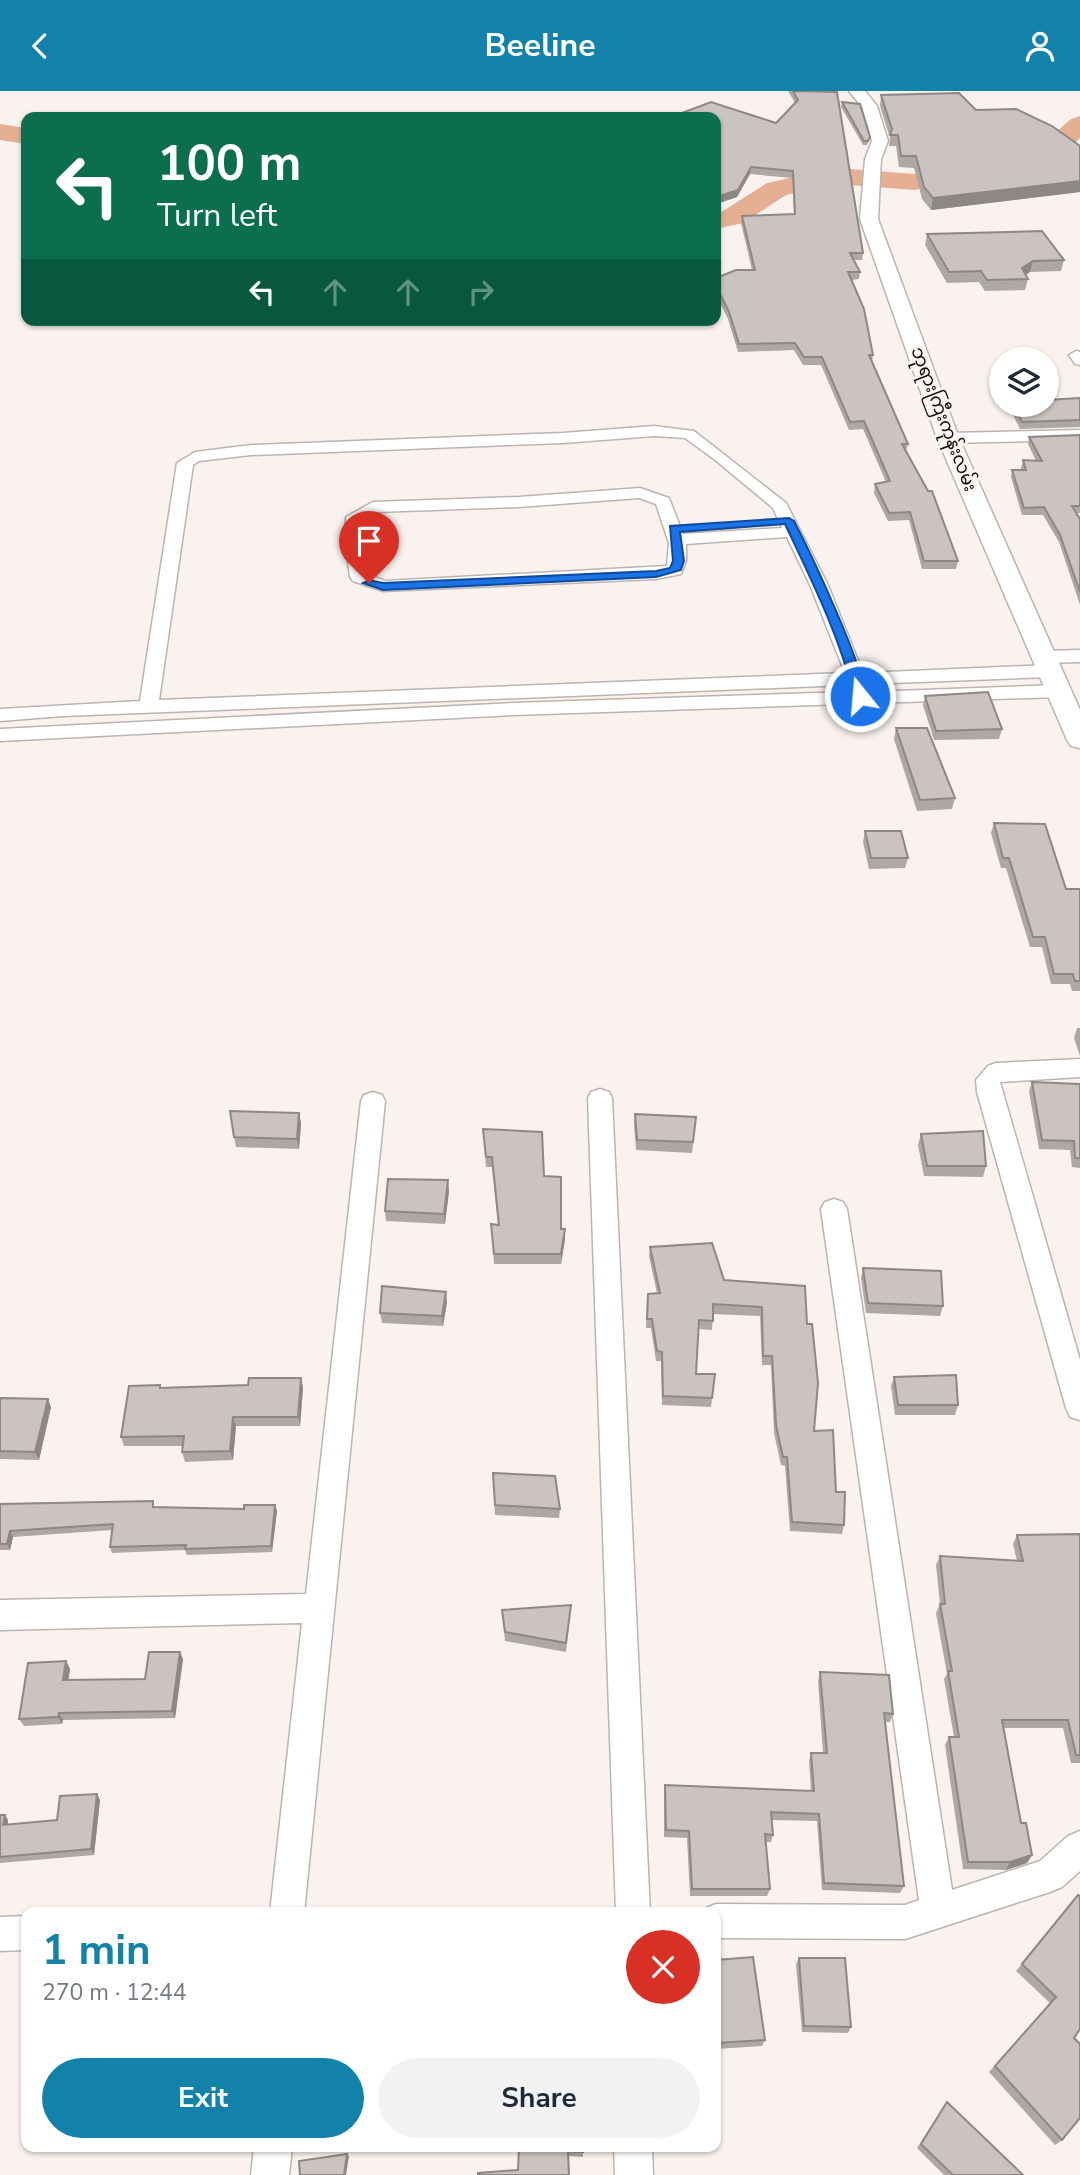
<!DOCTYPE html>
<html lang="en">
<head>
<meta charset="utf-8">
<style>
	:root { --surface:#fff; --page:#f2f2f3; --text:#1f2937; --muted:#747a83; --accent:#1382aa }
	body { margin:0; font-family:"Nunito Sans","Noto Sans Myanmar",sans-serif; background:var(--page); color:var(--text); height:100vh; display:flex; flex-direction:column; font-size:26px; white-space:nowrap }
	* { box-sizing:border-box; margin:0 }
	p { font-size:23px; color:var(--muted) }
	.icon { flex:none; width:38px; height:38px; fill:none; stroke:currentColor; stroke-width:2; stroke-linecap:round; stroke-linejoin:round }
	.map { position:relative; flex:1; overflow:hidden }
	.details { position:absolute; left:21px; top:1816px; width:700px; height:245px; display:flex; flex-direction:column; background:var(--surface); border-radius:14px; box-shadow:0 2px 5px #0004 }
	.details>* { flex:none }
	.guide { position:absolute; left:21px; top:21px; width:700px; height:214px; border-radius:14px; box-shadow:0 2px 5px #0004; background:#0b6e4f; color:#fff; overflow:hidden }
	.fabs { position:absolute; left:989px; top:256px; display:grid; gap:14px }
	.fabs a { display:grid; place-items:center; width:70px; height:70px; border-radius:50%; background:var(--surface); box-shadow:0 2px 5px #0004; font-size:35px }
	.pin { position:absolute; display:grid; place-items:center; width:60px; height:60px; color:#fff; margin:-72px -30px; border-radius:50% 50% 50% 0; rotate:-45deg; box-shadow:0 0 7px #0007 }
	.pin .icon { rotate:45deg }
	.me { position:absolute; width:77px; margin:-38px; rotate:343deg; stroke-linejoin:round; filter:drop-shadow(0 0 5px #0008) }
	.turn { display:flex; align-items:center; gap:24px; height:147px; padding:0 21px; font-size:32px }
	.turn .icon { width:91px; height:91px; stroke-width:2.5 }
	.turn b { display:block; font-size:49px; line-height:60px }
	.lanes { display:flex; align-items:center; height:66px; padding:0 21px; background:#0003; justify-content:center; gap:35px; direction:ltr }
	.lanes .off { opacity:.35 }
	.round { display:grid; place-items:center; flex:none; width:74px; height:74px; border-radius:37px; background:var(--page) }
	.overview { display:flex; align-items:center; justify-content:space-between; height:119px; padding:0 21px }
	h1 { font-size:42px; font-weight:700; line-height:52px; color:var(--accent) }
	.cta { display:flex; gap:14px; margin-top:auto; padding:14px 21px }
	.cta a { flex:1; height:80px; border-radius:42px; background:var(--accent); color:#fff; font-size:28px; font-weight:700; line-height:80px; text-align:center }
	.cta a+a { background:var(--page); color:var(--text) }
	header { display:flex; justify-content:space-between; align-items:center; height:91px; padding:0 21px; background:var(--accent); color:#fff; font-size:32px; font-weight:700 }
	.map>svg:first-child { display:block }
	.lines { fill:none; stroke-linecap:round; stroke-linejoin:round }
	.river { fill:#e4af93; fill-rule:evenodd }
	.street-casing { stroke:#bbb4b0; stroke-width:3 }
	.secondary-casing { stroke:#bbb4b0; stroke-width:3 }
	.street { fill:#fff; fill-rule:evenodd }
	.secondary { fill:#fff; fill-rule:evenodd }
	.wall { fill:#aea8a4 }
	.shaded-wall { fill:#8d8886 }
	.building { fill:#cac3bf; stroke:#8d8886; stroke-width:2 }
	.route { fill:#1a73e8; stroke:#114b97; stroke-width:2 }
	.labels { text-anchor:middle; stroke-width:6; stroke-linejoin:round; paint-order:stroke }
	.far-street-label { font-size:18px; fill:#0f0c0b; stroke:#f9f2ee }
</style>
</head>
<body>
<header><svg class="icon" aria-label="back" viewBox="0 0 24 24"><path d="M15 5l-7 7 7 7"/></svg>Beeline<svg class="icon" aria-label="person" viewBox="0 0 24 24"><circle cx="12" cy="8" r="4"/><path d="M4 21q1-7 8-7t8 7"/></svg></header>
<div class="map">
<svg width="1080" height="2084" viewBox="0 0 1080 2084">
	<rect width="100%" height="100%" fill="#f9f2ee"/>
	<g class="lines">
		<g class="river">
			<polygon points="1080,25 1080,47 1073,54 993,81 915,99 836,93 786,104 743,132 716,138 716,122 723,120 767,92 836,77 915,83 976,69 1055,42 1071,28"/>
			<polygon points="0,33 26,37 26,53 0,49"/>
		</g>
		<g class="street-casing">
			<g id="street">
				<polygon points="1076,260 1080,261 1080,274 1075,273 1069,264"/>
				<path d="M654,335L694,340L786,412L828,494L863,582L1049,574L1058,580L1049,586L866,593L868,601L1059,594L1068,600L1059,606L513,624L0,650V638L513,612L850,601L848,594L63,625L0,630V618L140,610L177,372L195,361L251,354L563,342ZM654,345L685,347L714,368L773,417L782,437L683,443L669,407L640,397L519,406L373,411L346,426V454L350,486L353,490L383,500L656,488L681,483L686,470V453L787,446L810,494L845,582L159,609L193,374L199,370L251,364L563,352ZM639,407L656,413L669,452L667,475L385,490L367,483L362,454V428L376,421L519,416Z"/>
				<polygon points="1080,339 1080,349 948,352 940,347 948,342"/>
				<polygon points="1080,559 1080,571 1043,572 1034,566 1043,560"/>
				<polygon points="1080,968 1080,986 1000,991 1080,1269 1080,1329 1070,1326 1066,1317 977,1001 976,989 988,975 996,972"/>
				<polygon points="600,998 609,1001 612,1007 650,1822 616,1822 588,1007 591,1001"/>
				<polygon points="373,1001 382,1004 385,1010 304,1822 270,1822 302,1532 0,1539 0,1509 306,1503 361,1010 364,1004"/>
				<polygon points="834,1108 843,1111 847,1118 952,1799 1040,1770 1068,1745 1080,1740 1080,1780 1062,1796 1050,1801 905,1848 716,1847 716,1822 702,1822 704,1818 716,1813 905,1814 919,1809 821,1118 825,1111"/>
				<polygon points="26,1825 26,1859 0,1860 0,1826"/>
				<polygon points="254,2056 292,2056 289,2084 251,2084"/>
				<polygon points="614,2056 652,2056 653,2084 615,2084"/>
			</g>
		</g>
		<g class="secondary-casing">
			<polygon id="secondary" points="849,0 865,0 877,15 888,50 881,68 878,128 959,347 1080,619 1080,657 1071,655 1067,649 937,347 860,128 865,68 872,50 862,16"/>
		</g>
		<use href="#street" class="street"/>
		<use href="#secondary" class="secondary"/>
	</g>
	<g class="wall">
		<polygon points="788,0 812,0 863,162 862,169 854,169 860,181 859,188 851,189 873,264 872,271 908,353 906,360 958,470 956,478 922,478 909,429 888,430 874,402 875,393 886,391 863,338 849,339 821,274 803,274 794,259 738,261 728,228 716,204 716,187 752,179 741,132 742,125 794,123 792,87 750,83 737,106 716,113 776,32 795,12"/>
		<polygon points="881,4 976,19 1080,55 1080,101 931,119 922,108 914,77 899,76 896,55 889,55 890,47 880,15"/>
		<polygon points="842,11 870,46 867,54 863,54 841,16"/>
		<polygon points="927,143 1064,169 1061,180 1030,181 1026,184 1028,188 1025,199 985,200 979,191 947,192 925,154"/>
		<polygon points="1080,307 1080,336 1020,338 1010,318 1011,313 1046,313"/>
		<polygon points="1080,345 1080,422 1077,422 1080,428 1080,514 1059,451 1043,424 1022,424 1011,386 1012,379 1022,379 1021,377 1023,369 1036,370 1028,353 1029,346"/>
		<polygon points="925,605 1002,638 999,648 934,649 923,614"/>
		<polygon points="896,637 955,707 952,718 917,720 894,648"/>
		<polygon points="994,732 1066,798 1080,798 1080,900 1072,900 1070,893 1051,893 1042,856 1030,856 1006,777 1001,777 991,742"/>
		<polygon points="865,740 908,767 905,777 869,778 863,751"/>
		<polygon points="1077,937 1080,937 1080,965 1074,947"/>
		<polygon points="1032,991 1080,993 1080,1077 1072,1076 1070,1059 1039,1058 1029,1000"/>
		<polygon points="299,1022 301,1033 299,1058 236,1056 234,1046"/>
		<polygon points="635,1023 696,1026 692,1062 636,1059 634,1033"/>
		<polygon points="483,1038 544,1085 565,1148 561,1173 494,1173 492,1144 498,1134 492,1076 486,1076"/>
		<polygon points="921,1043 986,1075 983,1086 924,1085 918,1054"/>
		<polygon points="449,1100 445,1133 386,1130 385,1120"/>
		<polygon points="650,1156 724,1189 807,1233 814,1340 836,1401 844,1434 842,1443 790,1440 785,1375 781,1374 774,1342 771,1274 762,1274 760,1225 713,1223 712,1239 699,1238 696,1283 715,1283 711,1316 662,1314 661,1270 656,1270 651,1237 646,1237 647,1212 657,1202 649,1165"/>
		<polygon points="863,1177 943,1215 940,1225 866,1222 861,1187"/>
		<polygon points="447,1211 443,1235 382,1232 380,1222"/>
		<polygon points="894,1286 958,1314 955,1324 895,1324 891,1295"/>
		<polygon points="301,1287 303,1297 300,1335 236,1335 233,1369 185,1371 182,1361 183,1355 124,1355 121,1346 160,1294 161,1297 248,1294"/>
		<polygon points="0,1310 51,1316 39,1369 0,1368"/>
		<polygon points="493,1382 560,1418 559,1427 495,1424"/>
		<polygon points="0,1413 244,1418 275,1414 277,1420 272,1461 187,1464 185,1459 112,1462 110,1456 112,1439 13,1446 10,1459 0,1459"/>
		<polygon points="1080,1443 1080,1672 1071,1672 1063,1637 1004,1637 1021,1732 1032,1764 1027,1772 1006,1779 963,1778 945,1654 949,1646 954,1646 944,1588 947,1583 936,1522 940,1513 936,1474 940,1465 1017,1470 1013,1453 1017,1444"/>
		<polygon points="571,1514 566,1561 505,1550 502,1519"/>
		<polygon points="183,1568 175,1627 63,1629 62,1633 24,1635 19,1628 66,1570 70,1578 68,1589 145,1588"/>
		<polygon points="820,1581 893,1623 890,1631 885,1631 904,1795 900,1802 822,1799 817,1730 772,1729 773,1744 771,1751 766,1751 770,1798 767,1805 690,1805 687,1747 664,1746 664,1702 665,1694 811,1700 809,1670 811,1662 823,1662 818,1590"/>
		<polygon points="97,1703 100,1709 94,1764 0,1772 0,1724 8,1729 8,1734 57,1729"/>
		<polygon points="1078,1804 1074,1947 1062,2049 1055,2054 989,1981 1050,1912 1016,1880"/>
		<polygon points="799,1867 851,1936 848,1942 802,1941 796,1873"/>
		<polygon points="716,1869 765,1949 762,1955 716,1958"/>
		<polygon points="947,2011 1023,2084 944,2084 917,2057 943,2016"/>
		<polygon points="519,2056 583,2056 583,2066 568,2065 518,2079"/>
	</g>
	<g class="shaded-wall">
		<polygon points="751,76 750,83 737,106 716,113 716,106"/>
		<polygon points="1080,90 1080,101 931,119 933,107"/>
		<polygon points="1033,170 1030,181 1020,187 1022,177"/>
		<polygon points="299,1022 301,1033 299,1058 297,1048"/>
		<polygon points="448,1089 449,1100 445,1133 444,1123"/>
		<polygon points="565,1138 565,1148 561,1173 561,1163"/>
		<polygon points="446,1201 447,1211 443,1235 442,1225"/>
		<polygon points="301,1287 303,1297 300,1335 298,1326"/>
		<polygon points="48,1308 51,1316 39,1369 35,1361"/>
		<polygon points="233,1326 236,1335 233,1369 230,1360"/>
		<polygon points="275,1414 277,1420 272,1461 271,1455"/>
		<polygon points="10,1440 13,1446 10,1459 7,1453"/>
		<polygon points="180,1561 183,1568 175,1627 172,1620"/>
		<polygon points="66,1570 70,1578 67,1597 63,1589"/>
		<polygon points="59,1622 63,1629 62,1633 58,1626"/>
		<polygon points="97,1703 100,1709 94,1764 91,1758"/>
		<polygon points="5,1724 8,1729 7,1740 3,1734"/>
		<polygon points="1032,1764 1027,1772 1006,1779 1010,1771"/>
		<polygon points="347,2063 349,2065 346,2084 344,2084"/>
	</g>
	<g class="building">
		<polygon points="793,0 837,1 863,162 850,162 860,181 848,181 864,218 873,264 869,264 908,353 902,353 928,400 932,400 958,470 924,470 910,421 889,422 875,393 890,390 864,330 850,331 822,266 804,266 795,252 739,253 729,221 716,195 716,187 736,179 755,179 742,125 795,123 793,80 751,76 738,99 716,106 716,26 677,26 679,23 711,11 776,32 798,9"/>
		<polygon points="959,2 976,19 1016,18 1052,35 1080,55 1080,90 933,107 924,96 916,65 901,65 898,44 890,44 892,38 881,4"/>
		<polygon points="842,11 860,13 870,46 868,50 864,50"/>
		<polygon points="1042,140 1064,169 1033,170 1022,177 1028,188 987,189 981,180 949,181 927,143"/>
		<polygon points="1080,307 1080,329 1022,331 1013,313 1046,313 1046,309"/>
		<polygon points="1080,344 1080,415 1072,415 1080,428 1080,501 1060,444 1044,416 1024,417 1012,379 1026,379 1023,369 1042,370 1029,346"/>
		<polygon points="988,601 1002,638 936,640 925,605"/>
		<polygon points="896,637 927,637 955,707 920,709"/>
		<polygon points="994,732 1045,733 1066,798 1080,798 1080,890 1075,890 1073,883 1054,883 1045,846 1033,846 1009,767 1003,767"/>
		<polygon points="865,740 901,740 908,767 871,767"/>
		<polygon points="1032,991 1080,993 1080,1067 1075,1067 1074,1050 1042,1049"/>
		<polygon points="230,1020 299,1022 297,1048 234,1046"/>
		<polygon points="635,1023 696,1026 693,1051 637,1049"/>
		<polygon points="483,1038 542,1041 544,1085 561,1086 561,1138 565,1138 561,1163 494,1163 491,1133 499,1134 492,1066 486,1066"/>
		<polygon points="983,1040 986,1075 927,1075 921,1043"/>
		<polygon points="388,1088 448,1089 444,1123 385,1120"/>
		<polygon points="712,1152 724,1189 805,1195 807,1233 812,1233 818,1292 814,1340 833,1339 836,1401 845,1401 844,1434 792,1431 787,1366 783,1366 776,1334 772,1265 763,1265 762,1216 713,1213 713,1230 699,1229 696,1283 715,1283 712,1307 663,1305 662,1261 657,1260 652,1228 647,1228 648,1203 660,1202 650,1156"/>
		<polygon points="863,1177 941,1180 943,1215 868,1212"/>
		<polygon points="382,1195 446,1201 442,1225 380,1222"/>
		<polygon points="956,1284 958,1314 898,1314 894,1286"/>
		<polygon points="249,1287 301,1287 298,1326 233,1326 230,1360 182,1361 184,1345 121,1346 129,1295 160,1294 160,1297 248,1294"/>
		<polygon points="1,1307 48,1308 35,1361 0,1360 0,1310"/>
		<polygon points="493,1382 555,1385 560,1418 495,1414"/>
		<polygon points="153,1410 153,1416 244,1418 244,1414 275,1414 271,1455 185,1458 186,1454 110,1456 113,1433 10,1440 7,1453 0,1453 0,1413"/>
		<polygon points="1080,1443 1080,1664 1076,1664 1068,1629 1002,1629 1021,1732 1026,1732 1032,1764 1010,1771 968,1771 949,1646 959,1646 948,1580 952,1580 940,1513 945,1513 940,1465 1023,1470 1017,1444"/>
		<polygon points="571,1514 566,1552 505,1541 502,1519"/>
		<polygon points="149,1561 180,1561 172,1620 59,1622 58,1626 19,1628 28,1572 66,1570 63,1589 145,1588"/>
		<polygon points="820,1581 889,1584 893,1623 884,1622 904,1795 824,1792 819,1723 771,1721 773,1744 765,1743 770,1798 692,1798 689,1740 666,1739 665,1694 814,1700 811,1662 827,1662"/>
		<polygon points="97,1703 91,1758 0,1766 0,1724 5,1724 3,1734 57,1729 60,1705"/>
		<polygon points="1078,1804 1080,1805 1080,1938 1074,1947 1080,1953 1080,2027 1062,2049 995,1975 1056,1906 1022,1873"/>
		<polygon points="753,1866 765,1949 716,1952 716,1869"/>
		<polygon points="799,1867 845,1867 851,1936 804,1935"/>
		<polygon points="947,2011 1023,2084 953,2084 921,2053"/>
		<polygon points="519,2056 583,2056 583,2061 568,2060 569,2084 478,2084 478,2082 518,2079"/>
		<polygon points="347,2063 344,2084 300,2084 299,2070"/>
	</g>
	<path class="route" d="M789,427L794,430C808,457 870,586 864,608L854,605C840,546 811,488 785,433L680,441L684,470L681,479L656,486L383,499L363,492L369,489L383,492L656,480L670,477L673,470L670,435Z"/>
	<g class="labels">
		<g class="far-street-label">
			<text transform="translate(944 328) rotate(69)" y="6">ဘုရားကြီးကုန်းလမ်း</text>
		</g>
	</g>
</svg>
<div class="fabs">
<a><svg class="icon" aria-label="layers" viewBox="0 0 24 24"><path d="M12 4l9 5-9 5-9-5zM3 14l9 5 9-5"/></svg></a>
</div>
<div class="pin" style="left:369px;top:492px;background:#d93025"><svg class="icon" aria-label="arrive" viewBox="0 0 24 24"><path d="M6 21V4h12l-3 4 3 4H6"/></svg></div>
<svg class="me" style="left:860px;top:605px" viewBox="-20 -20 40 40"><circle r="17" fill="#1a73e8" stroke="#fff" stroke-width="3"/><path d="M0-11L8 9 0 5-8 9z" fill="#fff"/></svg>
<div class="guide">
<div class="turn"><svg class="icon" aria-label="left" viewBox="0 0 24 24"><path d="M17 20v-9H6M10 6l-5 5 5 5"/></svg><div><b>100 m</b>Turn left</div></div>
<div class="lanes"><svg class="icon" aria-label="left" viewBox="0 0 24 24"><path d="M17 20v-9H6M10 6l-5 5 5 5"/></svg><svg class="icon off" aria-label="ahead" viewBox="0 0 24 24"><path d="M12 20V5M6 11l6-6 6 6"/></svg><svg class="icon off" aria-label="ahead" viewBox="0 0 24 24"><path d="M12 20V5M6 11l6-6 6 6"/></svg><svg class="icon off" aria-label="right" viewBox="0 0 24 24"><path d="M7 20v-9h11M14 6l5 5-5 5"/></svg></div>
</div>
<section class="details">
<div class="overview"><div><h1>1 min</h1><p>270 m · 12:44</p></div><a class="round" style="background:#d93025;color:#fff"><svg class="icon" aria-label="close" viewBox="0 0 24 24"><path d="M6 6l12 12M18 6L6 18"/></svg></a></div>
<div class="cta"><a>Exit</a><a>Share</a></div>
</section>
</div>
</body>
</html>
